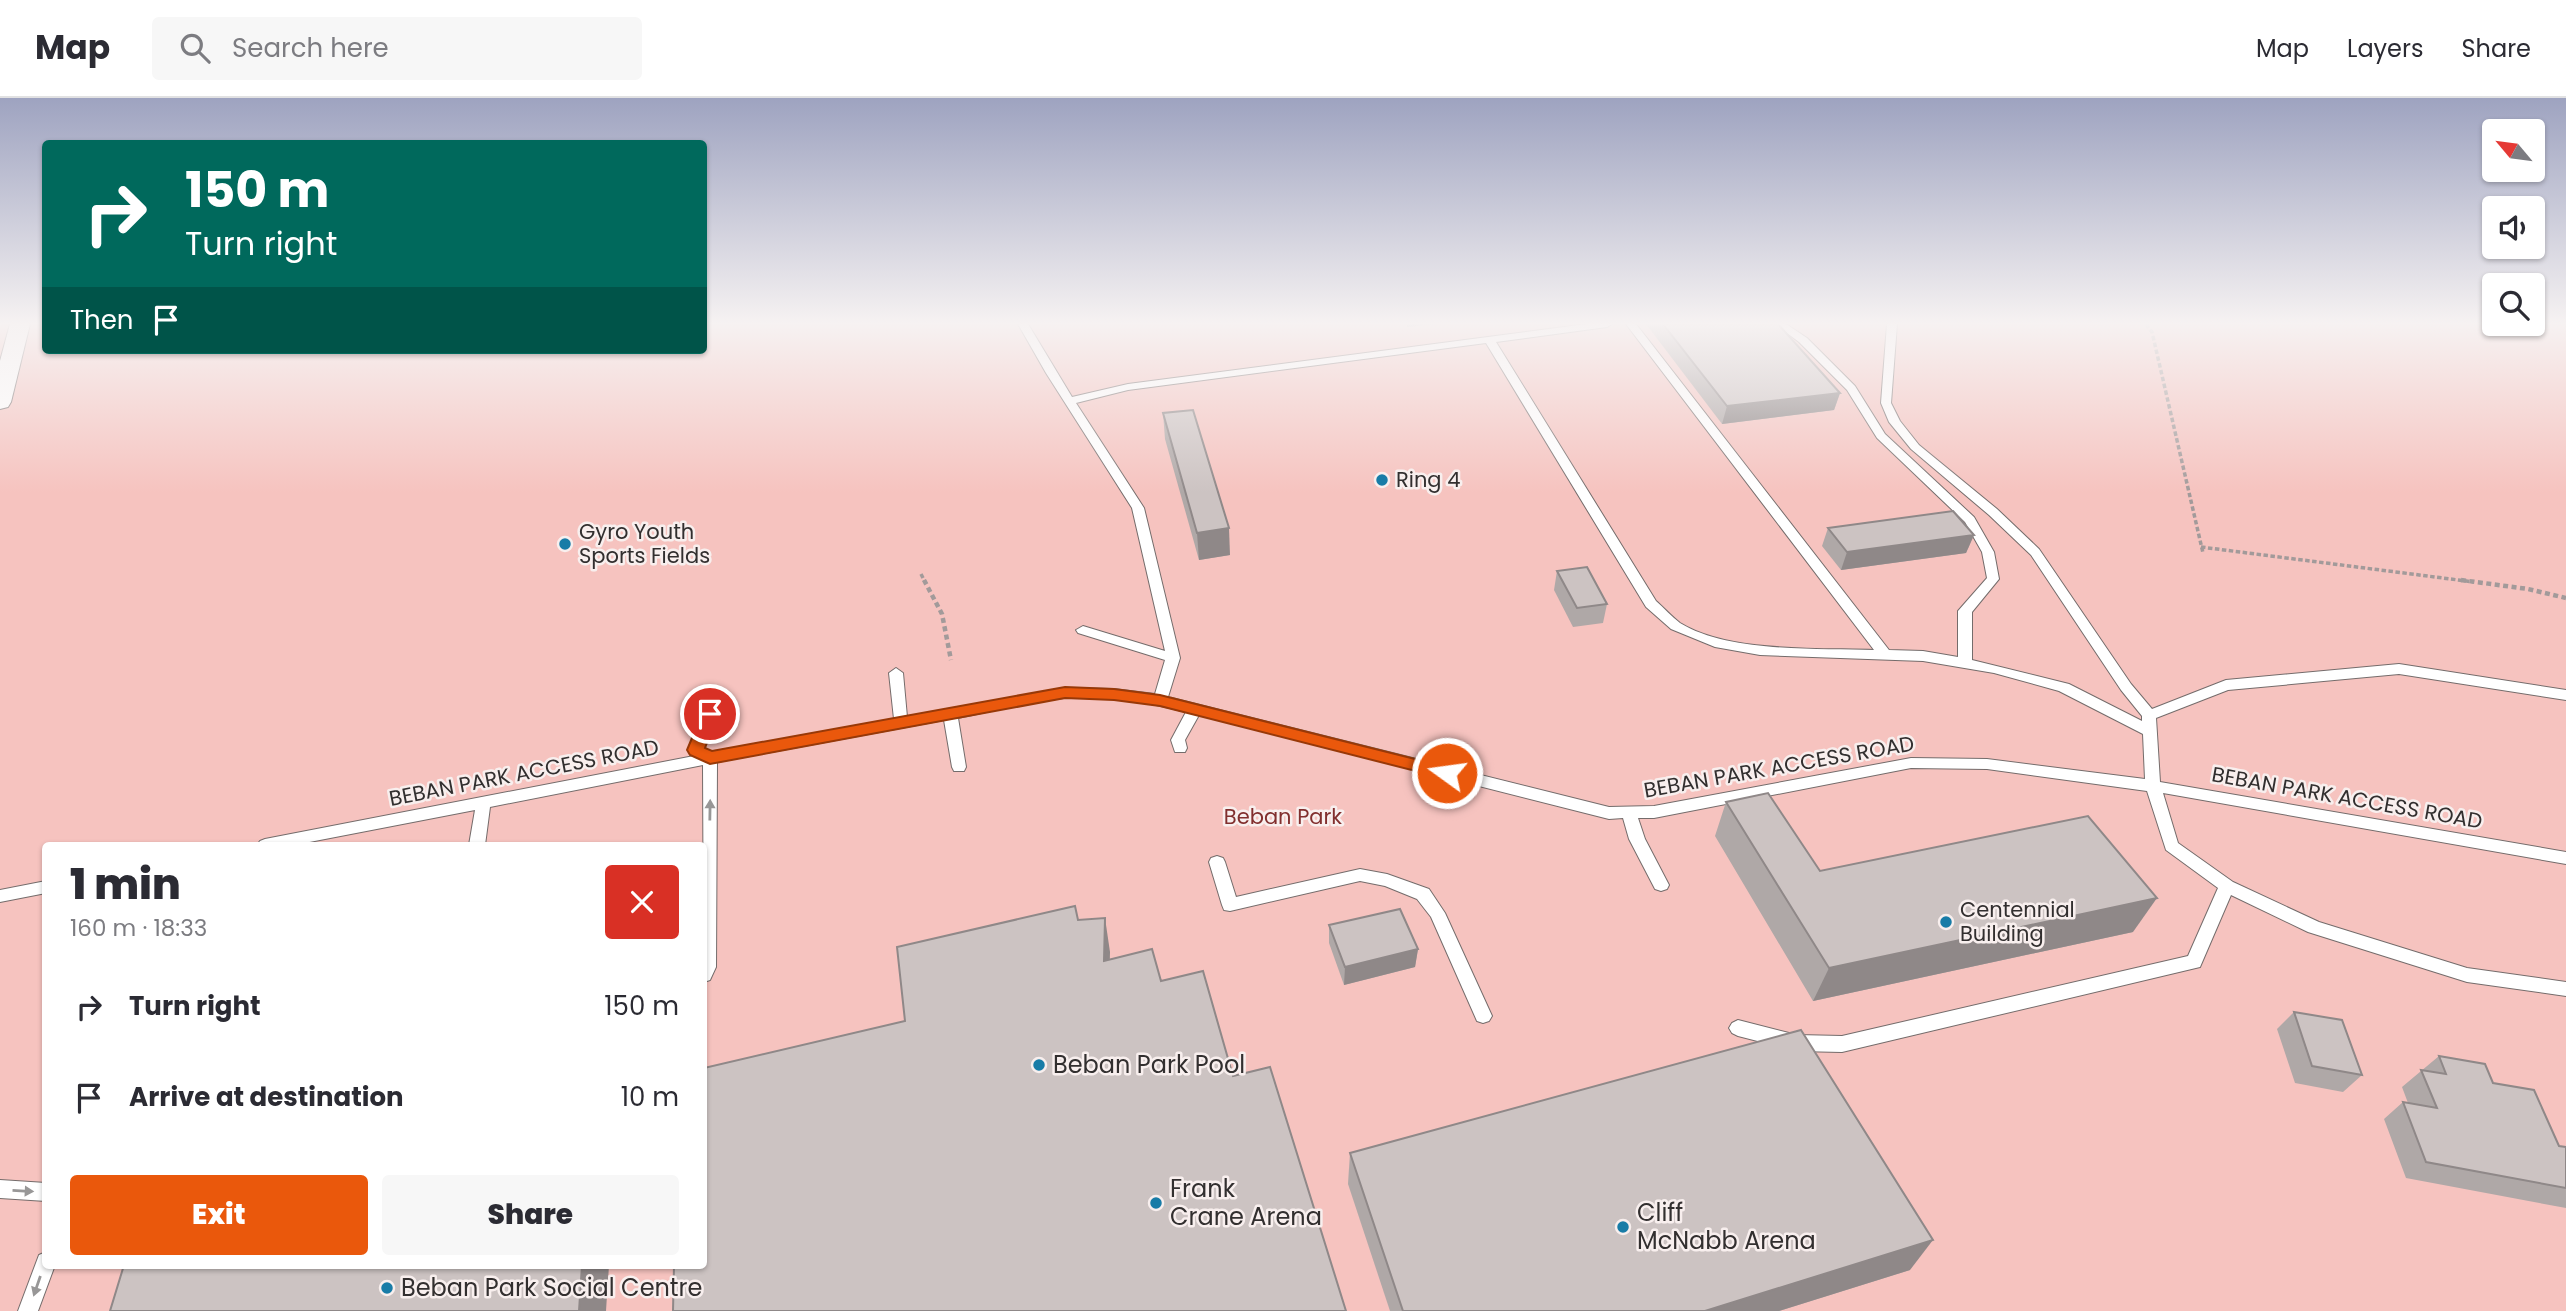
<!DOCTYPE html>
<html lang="en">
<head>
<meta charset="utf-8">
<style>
	:root { --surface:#fff; --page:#f7f7f7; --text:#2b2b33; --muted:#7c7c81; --line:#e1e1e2; --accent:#ea580c }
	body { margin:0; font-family:Poppins,sans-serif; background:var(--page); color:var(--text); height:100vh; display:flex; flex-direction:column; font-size:26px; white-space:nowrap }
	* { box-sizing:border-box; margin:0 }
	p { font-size:23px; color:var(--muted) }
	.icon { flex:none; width:38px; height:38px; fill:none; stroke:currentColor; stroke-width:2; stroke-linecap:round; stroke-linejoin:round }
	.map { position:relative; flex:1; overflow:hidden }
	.drawer { position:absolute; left:42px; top:744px; width:665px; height:427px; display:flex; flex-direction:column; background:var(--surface); border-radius:7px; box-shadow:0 2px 5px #0004 }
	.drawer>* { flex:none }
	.banner { position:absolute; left:42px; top:42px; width:665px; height:214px; border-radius:7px; box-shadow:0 2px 5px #0004; background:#00695c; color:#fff; overflow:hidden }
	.needle { width:46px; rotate:299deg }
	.tools { position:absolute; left:2482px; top:21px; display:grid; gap:14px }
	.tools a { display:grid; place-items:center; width:63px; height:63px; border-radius:7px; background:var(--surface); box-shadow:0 2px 5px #0004; font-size:35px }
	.pin { position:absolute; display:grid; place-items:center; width:60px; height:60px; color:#fff; margin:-30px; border:4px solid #fff; border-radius:50%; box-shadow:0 2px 7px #0007 }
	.me { position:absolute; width:77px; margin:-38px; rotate:284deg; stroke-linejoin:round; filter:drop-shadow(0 0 5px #0008) }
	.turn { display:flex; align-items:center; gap:24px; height:147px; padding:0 28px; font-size:32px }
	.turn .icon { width:91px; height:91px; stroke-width:2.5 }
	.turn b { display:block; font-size:49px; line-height:60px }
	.then { display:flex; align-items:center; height:66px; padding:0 28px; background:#0003; gap:14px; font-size:26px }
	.round { display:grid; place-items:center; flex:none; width:74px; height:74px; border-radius:7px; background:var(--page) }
	.overview { display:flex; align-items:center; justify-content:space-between; height:119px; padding:0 28px }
	h1 { font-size:42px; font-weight:800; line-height:52px }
	.primary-button { display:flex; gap:14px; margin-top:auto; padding:14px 28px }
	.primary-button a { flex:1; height:80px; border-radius:7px; background:var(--accent); color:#fff; font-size:28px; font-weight:800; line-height:80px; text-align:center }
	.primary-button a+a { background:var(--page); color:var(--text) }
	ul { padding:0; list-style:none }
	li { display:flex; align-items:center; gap:21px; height:91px; padding:0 28px }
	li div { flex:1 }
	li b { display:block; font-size:26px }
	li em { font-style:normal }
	header { display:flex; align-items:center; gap:42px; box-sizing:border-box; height:98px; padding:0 35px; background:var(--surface); border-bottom:2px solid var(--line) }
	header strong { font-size:33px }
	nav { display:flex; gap:38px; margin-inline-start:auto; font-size:24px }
	.search { width:490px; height:63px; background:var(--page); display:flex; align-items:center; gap:18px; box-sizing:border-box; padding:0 24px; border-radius:7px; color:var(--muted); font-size:26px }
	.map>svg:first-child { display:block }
	.green { fill:#f6c3bf; fill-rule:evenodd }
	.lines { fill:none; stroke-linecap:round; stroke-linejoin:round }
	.service-casing { stroke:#746c6b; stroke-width:2 }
	.minor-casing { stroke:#746c6b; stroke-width:2 }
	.path-far1 { stroke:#a29a9a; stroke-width:3.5; stroke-dasharray:4.5 2.5; stroke-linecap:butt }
	.path { stroke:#a29a9a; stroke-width:4.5; stroke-dasharray:5 3.5; stroke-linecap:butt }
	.service { fill:#fff; fill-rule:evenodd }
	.minor { fill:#fff; fill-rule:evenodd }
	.wall { fill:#afa8a7 }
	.shaded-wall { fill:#8f8888 }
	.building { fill:#ccc3c2; stroke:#8f8888; stroke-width:2 }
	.oneway { fill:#989797 }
	.route { fill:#ea580c; stroke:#983908; stroke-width:2 }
	.poi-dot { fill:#187ca7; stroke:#f8efee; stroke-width:2.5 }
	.labels { text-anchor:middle; stroke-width:5; stroke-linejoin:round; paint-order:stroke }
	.poi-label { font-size:21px; fill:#322f2f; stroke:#f8efee; text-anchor:start }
	.street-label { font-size:21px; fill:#322f2f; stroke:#f8efee }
	.park-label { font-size:21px; fill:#822f2e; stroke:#f8efee }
	.near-poi-label { font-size:24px; fill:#322f2f; stroke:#f8efee; text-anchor:start }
</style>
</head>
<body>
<header>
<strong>Map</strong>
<div class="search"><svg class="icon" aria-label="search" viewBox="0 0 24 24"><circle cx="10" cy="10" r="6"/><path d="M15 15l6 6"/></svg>Search here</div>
<nav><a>Map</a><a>Layers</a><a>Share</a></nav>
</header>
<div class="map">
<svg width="2566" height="1213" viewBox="0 0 2566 1213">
	<rect width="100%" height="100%" fill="#ebe1e1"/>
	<path class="green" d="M7,226H45L46,252H704V226H2566V1213H0V227ZM46,747H704V1167H46Z"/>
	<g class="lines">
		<g class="service-casing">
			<g id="service">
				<path d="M1018,226H1028L1072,299L1128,286L1587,226H1612L1607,229L1496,244L1656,503C1664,510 1672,519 1680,525C1729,555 1818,550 1874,552L1626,226H1636L1889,552L1923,553L1958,559V513L1987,480L1982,454L1965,424L1877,340L1847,292L1799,244L1775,226H1786L1807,240L1855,288L1885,336L1974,419L1994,454L1999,481L1972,514V562L2069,586L2142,623V618L2121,592L2031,457L1989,417L1911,351L1889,324L1881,305L1887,226H1897L1891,305L1900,323L1919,347L1997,411L2039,451L2131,586L2152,611L2226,582L2399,566L2566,592V602L2399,576L2228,592L2156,620L2160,684L2566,754V766L2163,695L2178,745L2233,784L2319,824L2467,870L2566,884V898L2467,884L2308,834L2231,797L2200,869L1842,954L1797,953L1738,938L1732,935L1729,930L1732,925L1738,922L1797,937L1842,938L2188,858L2218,790L2166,752L2147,693L1987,671L1911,670L1654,720H1638L1645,741L1669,787L1667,791L1661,793L1655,791L1629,741L1623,720L1609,721L1199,617L1185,642L1187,650L1185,654H1175L1171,642L1186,614C1148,604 1104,596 1064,600C1028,604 993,613 958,620L966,669L964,673H954L952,669L944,622L717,664L716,869L710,882L704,884L703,667L490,709L485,747H469L475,712L294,747H257L260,743L265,741L694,658L688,652L703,616L710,611L717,616L703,650L712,654L894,621L889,575L896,570L903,575L907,619L1065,590L1114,591L1155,596L1165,562L1078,535L1076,532L1083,528L1165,553L1132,410L1046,275ZM1486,245L1646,509L1671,531L1715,549L1760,557L1923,563L1994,575L2059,593L2143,636L2145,681L1987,661L1911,660L1654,708L1609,709L1168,599L1180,560L1144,410L1076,305L1128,292Z"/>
				<polygon points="1217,758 1223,760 1225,764 1236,799 1360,771 1387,776 1429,791 1445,815 1492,918 1489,923 1483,925 1477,923 1431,819 1417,801 1385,788 1360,783 1230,813 1224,812 1222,807 1209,764 1211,760"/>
				<polygon points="46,783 46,795 0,804 0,792"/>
				<polygon points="0,1082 46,1085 46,1103 0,1100"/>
				<polygon points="46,1154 46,1167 55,1167 38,1213 18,1213 39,1157"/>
			</g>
		</g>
		<g class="minor-casing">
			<polygon id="minor" points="10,226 30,226 11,304 8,309 0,311 0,263"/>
		</g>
		<g class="path-far1">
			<polyline points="2146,226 2152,234 2203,455"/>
			<polyline points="2201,449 2474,484"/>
			<polyline points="921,476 925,484"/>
		</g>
		<g class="path">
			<polyline points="924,482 942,516 951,562"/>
			<polyline points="2461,482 2528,491 2566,500"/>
		</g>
		<use href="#service" class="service"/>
		<use href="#minor" class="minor"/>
	</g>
	<g class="wall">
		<polygon points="1646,226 1778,226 1840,295 1834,312 1722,326"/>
		<polygon points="1163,315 1230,457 1199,462 1165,341"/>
		<polygon points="1828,430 1974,437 1966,455 1841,472 1822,448"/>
		<polygon points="1557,473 1607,506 1603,525 1573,529 1554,492"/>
		<polygon points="1726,704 1820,773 2133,834 1813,903 1715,738"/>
		<polygon points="1329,827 1418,851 1415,869 1344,887 1329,845"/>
		<polygon points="2294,914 2362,977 2343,994 2295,985 2277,931"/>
		<polygon points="2439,958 2493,985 2559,1048 2566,1049 2566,1110 2406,1080 2384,1021 2403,1004 2408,1005 2402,989"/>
		<polygon points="1350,1055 1910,1172 1779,1213 1390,1213 1348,1086"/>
	</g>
	<g class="shaded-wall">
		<polygon points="1407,226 1435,226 1407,229"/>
		<polygon points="1840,295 1834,312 1722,326 1727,308"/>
		<polygon points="1229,430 1230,457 1199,462 1197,435"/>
		<polygon points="1974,437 1966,455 1841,472 1847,454"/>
		<polygon points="2157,800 2133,834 1813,903 1829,870"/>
		<polygon points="1105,820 1110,854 1109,896 1104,863"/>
		<polygon points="1418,851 1415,869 1344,887 1345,869"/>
		<polygon points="1933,1142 1910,1172 1779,1213 1705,1213"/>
		<polygon points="582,1167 609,1167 606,1213 579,1213"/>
	</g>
	<g class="building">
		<polygon points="1663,226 1778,226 1840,295 1727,308"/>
		<polygon points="1193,312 1229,430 1197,435 1163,315"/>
		<polygon points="1953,413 1974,437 1847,454 1828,430"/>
		<polygon points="1587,469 1607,506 1577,510 1557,473"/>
		<polygon points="1768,695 1820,773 2088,718 2157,800 1829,870 1726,704"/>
		<polygon points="1075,808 1078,822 1105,820 1104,863 1152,851 1161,883 1203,873 1233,978 1270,969 1346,1213 673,1213 674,1167 704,1167 704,970 905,923 897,849"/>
		<polygon points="1400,811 1418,851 1345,869 1329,827"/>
		<polygon points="2294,914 2342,922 2362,977 2312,968"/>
		<polygon points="1801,932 1933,1142 1705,1213 1403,1213 1350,1055"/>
		<polygon points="2439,958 2485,966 2493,985 2534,992 2559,1048 2566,1049 2566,1090 2426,1064 2403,1004 2437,1010 2421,972 2446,976"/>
		<polygon points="124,1167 582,1167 579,1213 110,1213"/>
	</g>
	<defs><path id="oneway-solid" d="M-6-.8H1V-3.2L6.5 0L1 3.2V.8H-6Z" transform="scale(1.75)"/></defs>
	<g class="oneway">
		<use href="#oneway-solid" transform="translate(710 712) rotate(-89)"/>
		<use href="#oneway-solid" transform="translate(23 1093) rotate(3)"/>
		<use href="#oneway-solid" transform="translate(37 1188) rotate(109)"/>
	</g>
	<linearGradient id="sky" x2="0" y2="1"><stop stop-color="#9ea3c0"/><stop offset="0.57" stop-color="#f6f2f2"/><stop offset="1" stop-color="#f6f2f2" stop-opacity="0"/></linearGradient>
	<rect width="2566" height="395" fill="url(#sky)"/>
	<polygon class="route" points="1065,589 1114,591 1160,597 1447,669 1456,675 1447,681 1160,608 1114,602 1065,600 710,666 690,657 687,652 702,616 710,611 718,616 705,650 712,653"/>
	<g class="poi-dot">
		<circle cx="1382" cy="382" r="7"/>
		<circle cx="565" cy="446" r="7"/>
		<circle cx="1946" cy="824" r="7"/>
		<circle cx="1039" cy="967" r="7"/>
		<circle cx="1156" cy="1105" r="7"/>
		<circle cx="1623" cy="1129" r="7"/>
		<circle cx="387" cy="1190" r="7"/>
	</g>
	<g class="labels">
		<g class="poi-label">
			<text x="1396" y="389">Ring 4</text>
			<text x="579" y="441">Gyro Youth<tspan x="579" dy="24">Sports Fields</tspan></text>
			<text x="1960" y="819">Centennial<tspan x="1960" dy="24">Building</tspan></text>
		</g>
		<g class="street-label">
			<text transform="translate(1779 669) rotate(-10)" y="7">BEBAN PARK ACCESS ROAD</text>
			<text transform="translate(524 675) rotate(-11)" y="7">BEBAN PARK ACCESS ROAD</text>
			<text transform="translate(2347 700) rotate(10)" y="7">BEBAN PARK ACCESS ROAD</text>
		</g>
		<g class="park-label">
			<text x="1283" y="726">Beban Park</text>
		</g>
		<g class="near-poi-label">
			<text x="1053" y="975">Beban Park Pool</text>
			<text x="1170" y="1099">Frank<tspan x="1170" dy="28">Crane Arena</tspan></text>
			<text x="1637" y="1123">Cliff<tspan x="1637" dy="28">McNabb Arena</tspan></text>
			<text x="401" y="1198">Beban Park Social Centre</text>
		</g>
	</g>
</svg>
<div class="tools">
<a><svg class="needle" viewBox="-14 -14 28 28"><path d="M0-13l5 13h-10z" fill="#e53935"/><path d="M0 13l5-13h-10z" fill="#7c7c81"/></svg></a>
<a><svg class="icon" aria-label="sound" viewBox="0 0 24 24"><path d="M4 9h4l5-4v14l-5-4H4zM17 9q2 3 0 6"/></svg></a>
<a><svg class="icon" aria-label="search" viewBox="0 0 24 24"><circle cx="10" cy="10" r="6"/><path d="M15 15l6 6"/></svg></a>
</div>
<div class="pin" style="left:710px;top:616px;background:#d93025"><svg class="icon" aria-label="arrive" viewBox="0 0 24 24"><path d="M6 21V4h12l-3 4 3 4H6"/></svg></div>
<svg class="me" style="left:1447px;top:675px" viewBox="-20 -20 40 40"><circle r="17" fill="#ea580c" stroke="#fff" stroke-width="3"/><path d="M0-11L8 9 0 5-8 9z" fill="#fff"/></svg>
<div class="banner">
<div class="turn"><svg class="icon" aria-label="right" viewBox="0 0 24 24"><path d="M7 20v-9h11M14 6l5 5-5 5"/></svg><div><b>150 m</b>Turn right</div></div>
<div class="then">Then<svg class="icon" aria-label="arrive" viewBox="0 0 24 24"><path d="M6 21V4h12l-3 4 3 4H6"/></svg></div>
</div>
<section class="drawer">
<div class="overview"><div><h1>1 min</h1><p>160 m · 18:33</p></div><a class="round" style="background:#d93025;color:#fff"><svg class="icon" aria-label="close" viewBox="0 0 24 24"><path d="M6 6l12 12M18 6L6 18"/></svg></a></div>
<ul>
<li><svg class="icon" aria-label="right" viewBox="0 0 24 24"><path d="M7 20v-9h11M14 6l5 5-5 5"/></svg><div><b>Turn right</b></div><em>150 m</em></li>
<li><svg class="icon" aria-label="arrive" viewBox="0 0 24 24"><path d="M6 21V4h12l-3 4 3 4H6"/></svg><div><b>Arrive at destination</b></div><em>10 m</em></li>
</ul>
<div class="primary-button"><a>Exit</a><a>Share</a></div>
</section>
</div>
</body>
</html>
